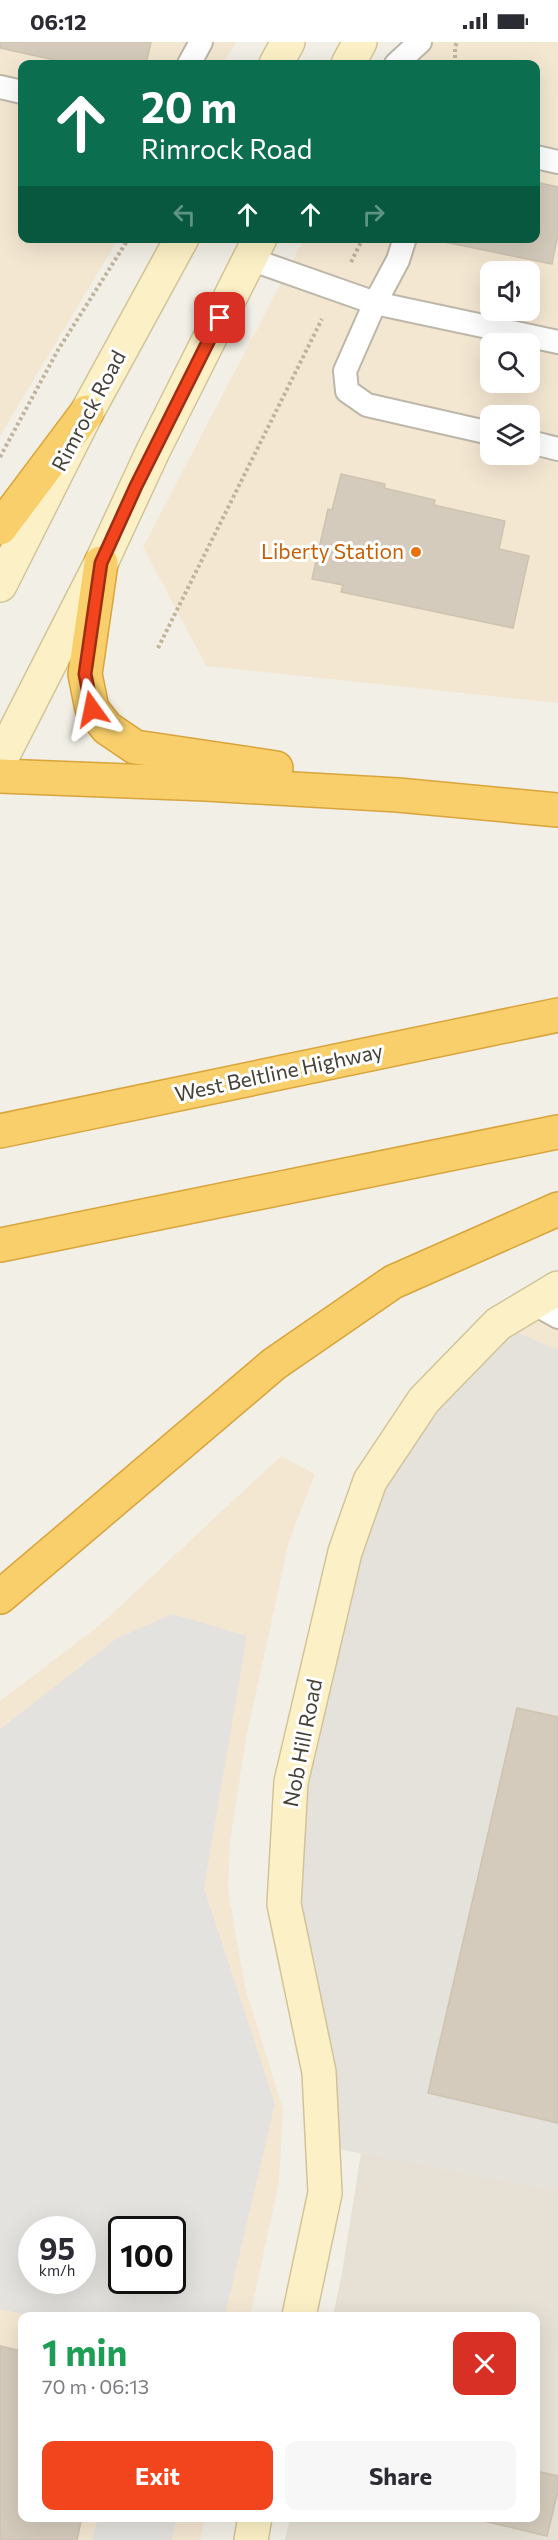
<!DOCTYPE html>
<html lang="en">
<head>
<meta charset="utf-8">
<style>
	:root { --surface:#fff; --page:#f7f7f7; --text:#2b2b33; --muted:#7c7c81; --accent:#f2451d }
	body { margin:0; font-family:Commissioner,sans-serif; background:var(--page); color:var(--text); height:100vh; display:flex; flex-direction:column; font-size:22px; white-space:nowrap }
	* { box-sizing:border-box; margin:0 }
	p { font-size:20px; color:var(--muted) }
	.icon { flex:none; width:33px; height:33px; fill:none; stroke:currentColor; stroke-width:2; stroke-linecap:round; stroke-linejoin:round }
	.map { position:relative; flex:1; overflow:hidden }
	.sheet { position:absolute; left:18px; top:2270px; width:522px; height:210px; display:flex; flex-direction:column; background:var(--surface); border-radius:12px; box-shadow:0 6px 24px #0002 }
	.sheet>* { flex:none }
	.guide { position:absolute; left:18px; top:18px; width:522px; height:183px; border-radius:12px; box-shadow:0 6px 24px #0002; background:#0b6e4f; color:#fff; overflow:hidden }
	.fabs { position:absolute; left:480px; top:219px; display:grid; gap:12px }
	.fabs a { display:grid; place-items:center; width:60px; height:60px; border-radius:12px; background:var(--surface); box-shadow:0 6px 24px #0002; font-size:30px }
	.speed { position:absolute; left:18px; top:2174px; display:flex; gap:12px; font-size:30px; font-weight:700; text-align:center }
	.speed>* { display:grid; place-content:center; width:78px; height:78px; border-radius:50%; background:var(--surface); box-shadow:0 6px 24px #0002; line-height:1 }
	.speed small { font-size:15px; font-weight:400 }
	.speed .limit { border:3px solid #111; border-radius:9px; background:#fff; color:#111 }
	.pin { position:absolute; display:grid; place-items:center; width:51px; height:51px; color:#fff; margin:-26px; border-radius:12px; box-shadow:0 3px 9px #0006 }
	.me { position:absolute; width:66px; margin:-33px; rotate:348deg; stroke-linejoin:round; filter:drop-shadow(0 0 4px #0008) }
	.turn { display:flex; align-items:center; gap:21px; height:126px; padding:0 24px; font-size:27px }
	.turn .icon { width:78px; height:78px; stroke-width:2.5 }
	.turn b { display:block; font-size:42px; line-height:51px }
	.lanes { display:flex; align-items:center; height:57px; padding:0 24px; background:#0003; justify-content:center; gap:30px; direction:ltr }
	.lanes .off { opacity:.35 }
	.round { display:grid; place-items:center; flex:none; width:63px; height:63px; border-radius:12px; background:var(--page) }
	.summary { display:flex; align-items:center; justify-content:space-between; height:102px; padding:0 24px }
	h1 { font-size:36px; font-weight:700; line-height:45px; color:#1e9e55 }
	.cta { display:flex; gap:12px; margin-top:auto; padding:12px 24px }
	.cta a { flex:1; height:69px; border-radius:12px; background:var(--accent); color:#fff; font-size:24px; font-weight:700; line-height:69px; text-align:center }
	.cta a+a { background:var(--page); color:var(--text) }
	.status { display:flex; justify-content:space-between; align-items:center; height:42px; padding:0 30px; background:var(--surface); direction:ltr }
	.status svg { height:16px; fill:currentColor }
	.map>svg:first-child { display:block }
	.residential { fill:#e6e1d4 }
	.commercial { fill:#f4e7d2; fill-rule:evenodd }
	.industrial { fill:#e5e1db }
	.parking { fill:#e4e2de; fill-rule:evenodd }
	.building { fill:#d4cbbc; stroke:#cec3af; stroke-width:1.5 }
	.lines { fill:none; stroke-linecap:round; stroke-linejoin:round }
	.lane-casing { stroke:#bdb7a9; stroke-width:26 }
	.secondary-casing { stroke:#d1c498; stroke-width:36 }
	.highway-casing { stroke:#d8a43b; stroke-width:36 }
	.path { stroke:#bfb39b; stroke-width:4; stroke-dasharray:3 3; stroke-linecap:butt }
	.lane { stroke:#fff; stroke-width:22 }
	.secondary { stroke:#fcf1c6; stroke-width:33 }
	.highway { stroke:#f8cf6b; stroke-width:33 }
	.route-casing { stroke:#9d2d13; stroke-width:15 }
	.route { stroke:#f2451d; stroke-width:10 }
	.food-dot { fill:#e8710a; stroke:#fff; stroke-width:2 }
	.labels { text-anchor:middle; stroke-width:6; stroke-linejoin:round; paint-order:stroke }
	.street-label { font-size:21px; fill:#454036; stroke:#fff }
	.food-label { font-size:21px; fill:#c56008; stroke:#fff; text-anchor:end }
</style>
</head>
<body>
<div class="status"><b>06:12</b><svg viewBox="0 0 49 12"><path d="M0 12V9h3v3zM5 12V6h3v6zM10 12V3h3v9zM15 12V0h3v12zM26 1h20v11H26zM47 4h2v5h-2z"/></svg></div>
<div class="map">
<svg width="558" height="2498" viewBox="0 0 558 2498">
	<rect width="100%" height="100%" fill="#f2efe6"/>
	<polygon class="residential" points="361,2111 558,2149 558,2498 285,2498 290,2475 536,2475 536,2274 333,2274 342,2231"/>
	<g class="commercial">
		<polygon points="0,0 236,0 223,22 22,22 22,196 118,197 0,394"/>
		<path d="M400,0H558V661L206,624L143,505L304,197L536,196V22H389ZM490,230H530V268H490ZM490,302H530V340H490ZM490,374H530V412H490Z"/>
		<polygon points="558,1246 558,1308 498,1282"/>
		<path d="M281,1414L315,1432L289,1499L246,1697L230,1800L228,1848L245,1945L283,2067L279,2140L250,2274H22V2475H205L200,2498H0V1659L100,1583ZM32,2187H82V2238H32ZM122,2187H172V2238H122Z"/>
	</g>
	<polygon class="industrial" points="498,1282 558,1308 558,2149 323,2104 284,1862 291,1740 370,1439"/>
	<g class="parking">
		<path d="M172,1572L247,1594L204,1846L275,2062L225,2274H30L0,2267V1687L116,1597ZM32,2187H82V2238H32ZM122,2187H172V2238H122Z"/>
		<polygon points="98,2475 177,2475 172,2498 92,2498"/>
	</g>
	<g class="building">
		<polygon points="0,0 151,0 146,22 72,22 0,6"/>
		<polygon points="536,140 558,145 558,192 552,222 425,196 536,196"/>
		<polygon points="341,432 385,442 384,446 435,458 434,463 505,479 499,507 529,514 513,586 341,550 343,543 312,537 328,467 332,468"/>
		<polygon points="517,1666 558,1675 558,2081 428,2051"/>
		<polygon points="0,2304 22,2309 22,2475 82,2475 77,2498 0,2498"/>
		<polygon points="536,2429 558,2434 558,2449 547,2494 467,2475 536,2475"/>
	</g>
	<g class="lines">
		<g class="lane-casing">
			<g id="lane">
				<polyline points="189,22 201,0"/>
				<polyline points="396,22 420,0"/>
				<polyline points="0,45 22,50"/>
				<polyline points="536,115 558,120"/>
				<polyline points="405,196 398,218 375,261 345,329 347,349 367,363 490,391"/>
				<polyline points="250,217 375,261 558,300"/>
				<polyline points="530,400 558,407"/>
				<polyline points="533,1261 558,1275"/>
			</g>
		</g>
		<g class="secondary-casing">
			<g id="secondary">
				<polyline points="276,22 288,0"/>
				<polyline points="348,22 360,0"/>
				<polyline points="0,543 87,370 182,196"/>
				<polyline points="0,719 101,521 153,409 260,196"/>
				<polyline points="299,2274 325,2151 319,2030 284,1862 291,1740 345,1510 370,1439 424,1358 498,1282 558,1246"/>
				<polyline points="251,2498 255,2475"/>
			</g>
		</g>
		<g class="highway-casing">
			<g id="highway">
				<polyline points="0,486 87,370"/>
				<polyline points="101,521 85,632 92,667 107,686 135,705 276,726"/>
				<polyline points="0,734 206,742 398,753 558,768"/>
				<polyline points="0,1089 558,973"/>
				<polyline points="0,1203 558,1090"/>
				<polyline points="0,1555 274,1322 393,1240 558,1167"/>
			</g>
		</g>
		<g class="path">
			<polyline points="455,22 455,5 457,0"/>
			<polyline points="351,220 363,196"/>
			<polyline points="0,415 58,308 129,196"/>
			<polyline points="158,606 322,277"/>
		</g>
		<use href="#lane" class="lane"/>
		<use href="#secondary" class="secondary"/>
		<use href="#highway" class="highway"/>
	</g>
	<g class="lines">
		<g class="route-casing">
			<polyline id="route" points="92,667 85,632 101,521 136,444 220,276"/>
		</g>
		<use href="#route" class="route"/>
	</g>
	<circle class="food-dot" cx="416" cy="510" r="6"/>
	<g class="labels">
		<g class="street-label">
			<text transform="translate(89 369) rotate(-62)" y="7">Rimrock Road</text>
			<text transform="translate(279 1031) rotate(-12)" y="7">West Beltline Highway</text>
			<text transform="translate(303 1701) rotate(-79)" y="7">Nob Hill Road</text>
		</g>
		<g class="food-label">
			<text x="404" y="517">Liberty Station</text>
		</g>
	</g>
</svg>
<div class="fabs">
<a><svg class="icon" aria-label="sound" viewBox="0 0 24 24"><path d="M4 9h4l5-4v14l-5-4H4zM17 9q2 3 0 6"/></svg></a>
<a><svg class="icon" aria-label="search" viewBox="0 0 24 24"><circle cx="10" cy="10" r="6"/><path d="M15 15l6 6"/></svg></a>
<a><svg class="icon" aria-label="layers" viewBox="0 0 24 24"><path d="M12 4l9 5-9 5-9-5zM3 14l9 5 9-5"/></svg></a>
</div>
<div class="speed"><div>95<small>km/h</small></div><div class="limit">100</div></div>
<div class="pin" style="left:220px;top:276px;background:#d93025"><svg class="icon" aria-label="arrive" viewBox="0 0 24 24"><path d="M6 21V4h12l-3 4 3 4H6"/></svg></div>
<svg class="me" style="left:92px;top:667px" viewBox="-20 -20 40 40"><path d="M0-17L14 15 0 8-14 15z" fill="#f2451d" stroke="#fff" stroke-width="4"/></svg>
<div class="guide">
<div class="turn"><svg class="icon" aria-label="ahead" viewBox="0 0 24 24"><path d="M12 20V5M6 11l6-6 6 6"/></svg><div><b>20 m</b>Rimrock Road</div></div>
<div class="lanes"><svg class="icon off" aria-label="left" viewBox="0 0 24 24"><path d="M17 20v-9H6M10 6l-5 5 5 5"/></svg><svg class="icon" aria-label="ahead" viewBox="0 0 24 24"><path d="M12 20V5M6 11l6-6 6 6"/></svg><svg class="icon" aria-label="ahead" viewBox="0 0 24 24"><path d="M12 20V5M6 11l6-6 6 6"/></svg><svg class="icon off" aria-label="right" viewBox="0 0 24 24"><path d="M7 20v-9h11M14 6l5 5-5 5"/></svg></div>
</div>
<section class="sheet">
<div class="summary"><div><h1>1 min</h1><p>70 m · 06:13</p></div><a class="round" style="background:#d93025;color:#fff"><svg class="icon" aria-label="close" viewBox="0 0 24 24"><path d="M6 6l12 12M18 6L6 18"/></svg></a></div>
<div class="cta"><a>Exit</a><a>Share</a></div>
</section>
</div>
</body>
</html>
